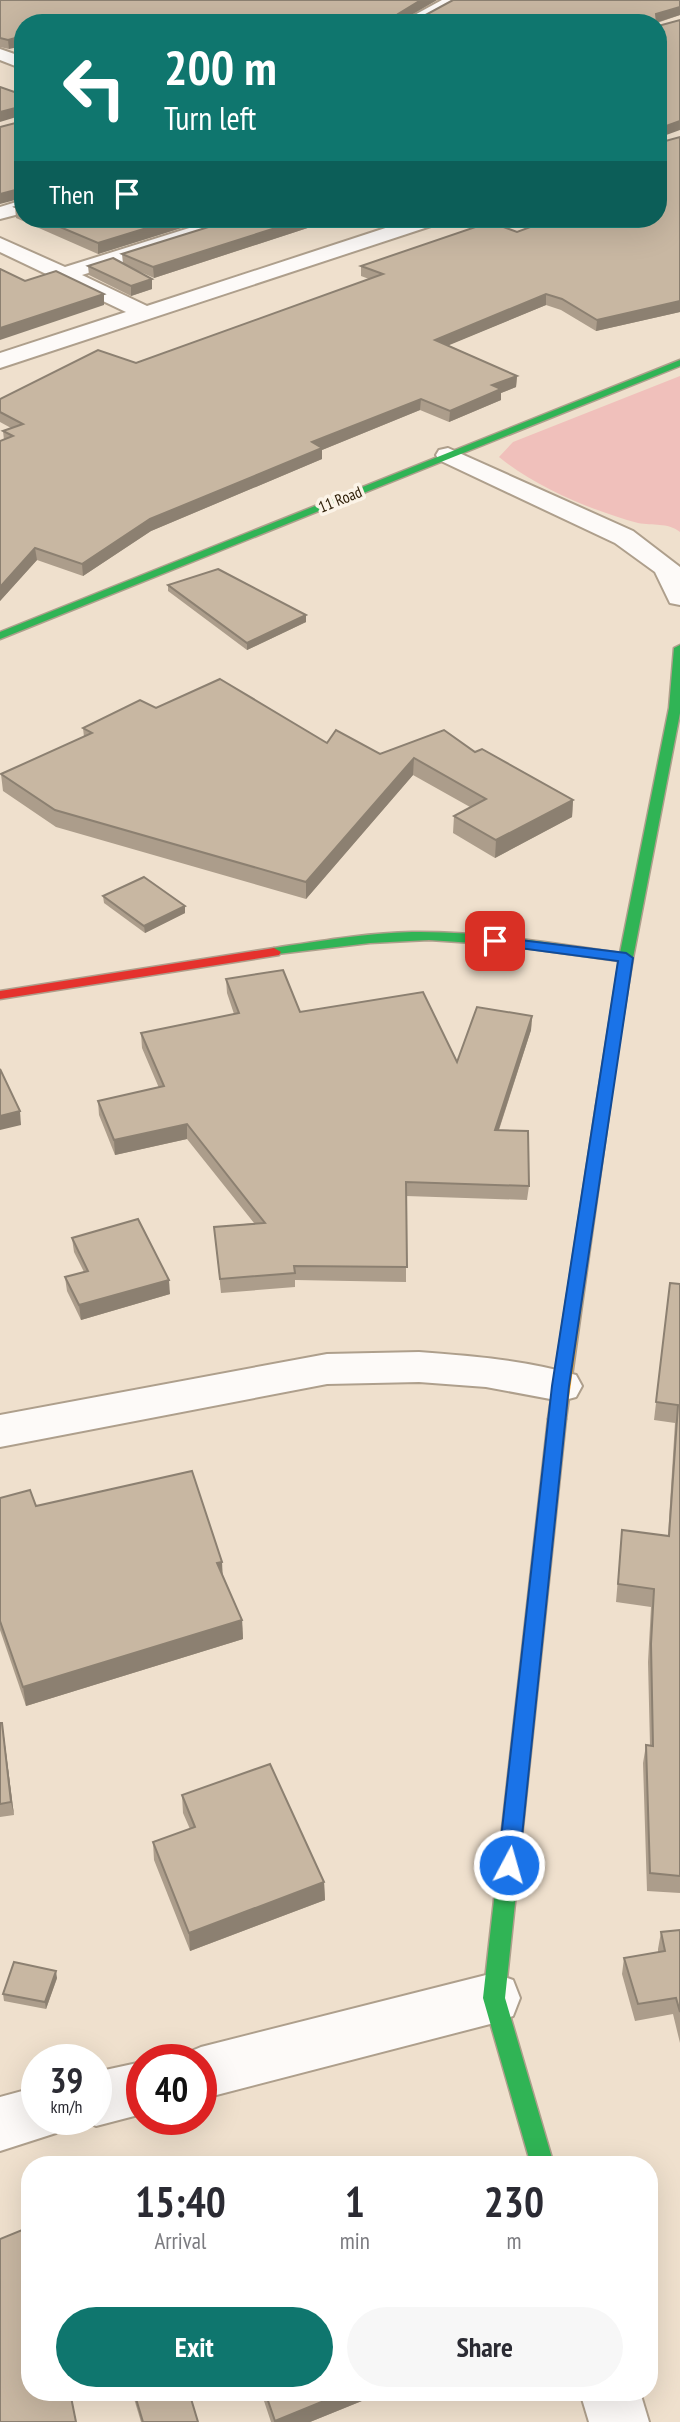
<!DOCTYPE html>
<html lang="en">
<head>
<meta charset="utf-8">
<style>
	:root { --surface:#fff; --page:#f7f7f7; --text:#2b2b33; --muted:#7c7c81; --accent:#0f766e }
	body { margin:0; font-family:"PT Sans Narrow",sans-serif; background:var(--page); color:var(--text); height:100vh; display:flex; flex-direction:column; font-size:26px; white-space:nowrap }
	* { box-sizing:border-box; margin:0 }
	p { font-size:23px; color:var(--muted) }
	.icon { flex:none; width:38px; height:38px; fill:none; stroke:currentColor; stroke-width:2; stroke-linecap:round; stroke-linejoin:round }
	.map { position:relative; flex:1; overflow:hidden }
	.sheet { position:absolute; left:21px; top:2156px; width:637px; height:245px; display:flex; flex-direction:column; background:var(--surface); border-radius:28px; box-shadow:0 7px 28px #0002 }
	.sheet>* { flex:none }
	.top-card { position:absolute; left:14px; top:14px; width:653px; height:214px; border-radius:28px; box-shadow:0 7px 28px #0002; background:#0f766e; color:#fff; overflow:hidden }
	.speed { position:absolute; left:21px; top:2044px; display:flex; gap:14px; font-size:35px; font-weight:700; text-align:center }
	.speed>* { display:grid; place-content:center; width:91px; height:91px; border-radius:50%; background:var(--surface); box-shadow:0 7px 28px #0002; line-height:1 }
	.speed small { font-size:18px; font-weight:400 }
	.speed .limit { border:10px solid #d22; background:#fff; color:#111 }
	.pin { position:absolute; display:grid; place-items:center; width:60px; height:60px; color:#fff; margin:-30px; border-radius:14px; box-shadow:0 4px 10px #0006 }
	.me { position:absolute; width:77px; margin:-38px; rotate:6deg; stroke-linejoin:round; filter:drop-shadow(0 0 5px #0008) }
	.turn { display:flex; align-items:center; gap:24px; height:147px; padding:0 35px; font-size:32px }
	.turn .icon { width:91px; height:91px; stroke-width:2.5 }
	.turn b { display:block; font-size:49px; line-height:60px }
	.then { display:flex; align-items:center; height:66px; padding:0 35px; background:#0003; gap:14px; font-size:26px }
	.eta { display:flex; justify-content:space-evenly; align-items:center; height:119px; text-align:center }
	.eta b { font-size:42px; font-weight:800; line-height:49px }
	.button { display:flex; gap:14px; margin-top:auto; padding:14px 35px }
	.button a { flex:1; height:80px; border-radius:42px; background:var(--accent); color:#fff; font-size:28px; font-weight:800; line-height:80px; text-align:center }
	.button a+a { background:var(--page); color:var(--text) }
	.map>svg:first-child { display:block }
	.green { fill:#f0c0bb }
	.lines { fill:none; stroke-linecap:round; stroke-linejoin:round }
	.street-casing { stroke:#ae9f8c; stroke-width:4 }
	.fast-casing { stroke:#ae9f8c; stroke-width:3 }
	.slow-casing { stroke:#ae9f8c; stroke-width:3 }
	.jam-casing { stroke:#ae9f8c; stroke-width:3 }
	.street { fill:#fdfaf8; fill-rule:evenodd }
	.fast { fill:#30b455; fill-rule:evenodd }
	.slow { fill:#ff9f0a; fill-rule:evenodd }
	.jam { fill:#e5322d; fill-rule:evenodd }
	.wall { fill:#ac9d8b }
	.shaded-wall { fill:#8c8071 }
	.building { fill:#c8b7a2; stroke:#8c8071; stroke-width:2 }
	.route { fill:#1a73e8; stroke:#114b97; stroke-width:2 }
	.labels { text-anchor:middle; stroke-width:7; stroke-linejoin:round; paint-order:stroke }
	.far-street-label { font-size:16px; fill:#2b1b04; stroke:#fbf3e7 }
</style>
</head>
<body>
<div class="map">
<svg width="680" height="2422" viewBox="0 0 680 2422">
	<rect width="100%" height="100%" fill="#efe0cd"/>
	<path class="green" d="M680,376V532C667,522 653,526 638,523C593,511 535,487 499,457L513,442Z"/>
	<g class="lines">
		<g class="street-casing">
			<g id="street">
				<polygon points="442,0 463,0 422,23 400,23"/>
				<polygon points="0,49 23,57 23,69 0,60"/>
				<polygon points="23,200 23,213 0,219 0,207"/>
				<polygon points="218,219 248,219 245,223 82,275 147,306 413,219 443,219 440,223 0,368 0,353 126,312 0,252 0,238 65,267"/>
				<polygon points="448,448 633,531 680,567 680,605 670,603 655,572 615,543 439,460 436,455 439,450"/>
				<path d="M419,1352C472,1356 525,1360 576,1375L582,1386L576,1397L561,1401L486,1387L419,1382L327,1384L0,1447V1415L327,1354Z"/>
				<polygon points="494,1973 513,1980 520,1998 513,2016 494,2023 201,2099 201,2060 180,2060 182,2055 201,2047"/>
				<polygon points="142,2062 142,2114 96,2126 80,2119 96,2119 96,2072"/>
				<polygon points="37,2087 37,2119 62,2119 56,2133 0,2151 0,2097"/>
				<polygon points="580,2392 640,2392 649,2422 589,2422"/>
			</g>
		</g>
		<g class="fast-casing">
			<g id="fast">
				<polygon points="680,360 680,366 0,639 0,632"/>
				<path d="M680,645V713L633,958L608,1109H598L596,1106L619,961L503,945L429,940L370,943L269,955L267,952L274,948C320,941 366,933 412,932C482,931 551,943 620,953L669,708L674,648Z"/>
				<polygon points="557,1413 563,1414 566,1419 505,1998 554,2165 531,2165 483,1998 548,1419 551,1414"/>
			</g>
		</g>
		<g class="slow-casing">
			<polygon id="slow" points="603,1101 610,1106 566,1419 563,1424 551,1424 548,1419 596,1106"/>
		</g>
		<g class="jam-casing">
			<polygon id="jam" points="274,948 281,952 279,955 0,999 0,991"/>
		</g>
		<use href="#street" class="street"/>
		<use href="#fast" class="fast"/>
		<use href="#slow" class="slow"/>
		<use href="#jam" class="jam"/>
	</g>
	<g class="wall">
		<polygon points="0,0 437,0 408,17 680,15 657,23 23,23 9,49 0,47"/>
		<polygon points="680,137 680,312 596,331 561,310 546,305 448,345 517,376 516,387 501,393 501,400 449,422 420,410 322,450 322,459 151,531 83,576 37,560 0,601 0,441 4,440 3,431 11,428 0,422 0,399 136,363 369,279 361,276 361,266 517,232 658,219"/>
		<polygon points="23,205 23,219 210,219 98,254 16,218 15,207"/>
		<polygon points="234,219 332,219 332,220 154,278 134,269 152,279 152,289 131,296 89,275 88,266 123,264 122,254"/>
		<polygon points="168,585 306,622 247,650 168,591"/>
		<polygon points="156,708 380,754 475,752 573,800 572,817 495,858 453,833 454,816 470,807 413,775 306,899 56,827 3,791 1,774 84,737 83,728"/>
		<polygon points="103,896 185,906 185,913 145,933 104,903"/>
		<polygon points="226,979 300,1012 457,1062 532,1016 531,1030 499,1130 529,1186 527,1200 406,1196 406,1282 295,1280 295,1287 221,1293 214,1227 254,1223 187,1139 115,1155 99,1115 98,1101 159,1088 142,1048 141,1033 234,1014 227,993"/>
		<polygon points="72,1238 170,1294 81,1320 67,1291 65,1277 84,1272 74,1252"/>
		<polygon points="670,1283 680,1284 680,1893 647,1891 643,1763 646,1745 650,1746 648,1662 651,1607 616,1602 622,1530 668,1536 675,1423 654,1420"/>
		<polygon points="0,1498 36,1506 223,1577 242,1620 243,1639 26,1706 0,1630"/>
		<polygon points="0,1723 2,1723 4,1737 14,1815 0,1817"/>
		<polygon points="182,1795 324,1882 325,1900 190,1951 154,1860 153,1842 190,1829 183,1813"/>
		<polygon points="680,1930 680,2043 673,2014 635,2021 622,1974 624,1958 658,1952 658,1949 661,1932"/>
		<polygon points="57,1978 46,2009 4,2001 3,1994"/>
		<polygon points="132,2392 189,2392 198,2422 141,2422"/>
		<polygon points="261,2392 384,2392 310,2422 271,2422"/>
	</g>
	<g class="shaded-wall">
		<polygon points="421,0 437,0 397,23 398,14"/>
		<polygon points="680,7 680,15 655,23 656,14"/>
		<polygon points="23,36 23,46 9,49 8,40"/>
		<polygon points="23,106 23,115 0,122 0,112"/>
		<polygon points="680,121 680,130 658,138 658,129"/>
		<polygon points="23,188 23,198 0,204 0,194"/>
		<polygon points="176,219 210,219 98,254 98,243"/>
		<polygon points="304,219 332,219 332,220 154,278 153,267"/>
		<polygon points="152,279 152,289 131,296 131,286"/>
		<polygon points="104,294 104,305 0,340 0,328"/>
		<polygon points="546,294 546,305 435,351 435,340"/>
		<polygon points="680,301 680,312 596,331 597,320"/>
		<polygon points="517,376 516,387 501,393 501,400 449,422 450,411 492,385"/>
		<polygon points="421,399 420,410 322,450 322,459 151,531 83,576 82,564 150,519 312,442"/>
		<polygon points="35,548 37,560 0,601 0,587"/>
		<polygon points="306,615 306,622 247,650 247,643"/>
		<polygon points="414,758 413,775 306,899 306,882"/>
		<polygon points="573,800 572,817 495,858 496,840"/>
		<polygon points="185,906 185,913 145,933 144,926"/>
		<polygon points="532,1016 531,1030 494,1144 495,1130"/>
		<polygon points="20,1111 21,1125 0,1130 0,1116"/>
		<polygon points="187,1124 187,1139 115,1155 114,1140"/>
		<polygon points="169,1280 170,1294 81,1320 79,1305"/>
		<polygon points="222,1562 223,1580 217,1563"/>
		<polygon points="242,1620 243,1639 26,1706 23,1687"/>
		<polygon points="2,1723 4,1737 14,1815 11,1802"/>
		<polygon points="324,1882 325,1900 190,1951 189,1933"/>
		<polygon points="56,1971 57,1978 46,2009 45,2002"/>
		<polygon points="346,2392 384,2392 310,2422 275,2422 275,2421"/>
	</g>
	<g class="building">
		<polygon points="0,0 421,0 398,14 400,17 422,17 453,0 680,0 680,7 656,14 657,23 23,23 23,36 8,40 0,38"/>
		<polygon points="680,20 680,121 658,129 658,26"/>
		<polygon points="0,87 23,95 23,106 0,112"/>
		<polygon points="23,121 23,188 0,194 0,127"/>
		<polygon points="680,137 680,301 597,320 562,299 546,294 435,340 517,376 492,385 501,389 450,411 421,399 312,442 322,448 150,519 82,564 35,548 0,587 0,441 13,436 3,431 23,424 0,412 0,399 98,350 136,363 383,274 361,266 490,222 517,232 552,219 658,219 658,143"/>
		<polygon points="23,205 23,211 15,207"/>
		<polygon points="41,219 176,219 98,243"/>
		<polygon points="234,219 304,219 153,267 122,254"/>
		<polygon points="113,258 152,279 131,286 88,266"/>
		<polygon points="0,269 25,281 56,271 104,294 0,328"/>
		<polygon points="218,569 306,615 247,643 168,585"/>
		<polygon points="220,679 327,743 336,730 380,754 444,730 475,752 482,749 573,800 496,840 454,816 486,799 414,758 306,882 55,810 1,774 92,733 83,728 140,700 156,708"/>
		<polygon points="144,877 185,906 144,926 103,896"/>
		<polygon points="283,970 300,1012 423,992 457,1062 477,1007 532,1016 495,1130 528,1131 529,1186 406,1182 407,1267 294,1266 295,1273 220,1279 214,1227 265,1223 187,1124 114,1140 98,1101 164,1086 141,1033 239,1013 226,979"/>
		<polygon points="0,1069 20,1111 0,1116"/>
		<polygon points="138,1219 169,1280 79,1305 65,1277 88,1271 72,1238"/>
		<polygon points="670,1283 680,1284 680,1876 650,1873 646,1745 653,1746 651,1644 654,1589 618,1584 622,1530 669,1536 678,1405 656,1402"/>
		<polygon points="192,1471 222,1562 217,1563 242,1620 23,1687 0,1621 0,1498 30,1490 36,1506"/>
		<polygon points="0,1723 2,1723 11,1802 0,1804"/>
		<polygon points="270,1764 324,1882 189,1933 153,1842 195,1827 182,1795"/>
		<polygon points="680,1930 680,2012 676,1998 638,2004 624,1958 665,1951 661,1932"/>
		<polygon points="14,1962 56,1971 45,2002 3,1994"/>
		<polygon points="27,2228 30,2235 30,2392 70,2392 76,2422 0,2422 0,2239"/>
		<polygon points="134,2392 189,2392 198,2422 143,2422"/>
		<polygon points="265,2392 346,2392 275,2421"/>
	</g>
	<polygon class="route" points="495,937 626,953 633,958 569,1386 519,1865 516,1872 509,1874 502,1872 498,1865 552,1386 618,961 490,944 488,941"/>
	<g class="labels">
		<g class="far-street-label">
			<text transform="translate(340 499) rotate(-22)" y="6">11 Road</text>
		</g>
	</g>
</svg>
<div class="speed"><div>39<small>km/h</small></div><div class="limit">40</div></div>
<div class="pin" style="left:495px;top:941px;background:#d93025"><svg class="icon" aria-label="arrive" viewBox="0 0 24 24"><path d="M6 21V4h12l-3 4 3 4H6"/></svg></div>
<svg class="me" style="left:509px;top:1865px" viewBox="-20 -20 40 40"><circle r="17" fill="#1a73e8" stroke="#fff" stroke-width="3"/><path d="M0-11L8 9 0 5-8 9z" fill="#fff"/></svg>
<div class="top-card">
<div class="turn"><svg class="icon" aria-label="left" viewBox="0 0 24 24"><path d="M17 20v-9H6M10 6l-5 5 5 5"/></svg><div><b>200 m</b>Turn left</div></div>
<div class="then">Then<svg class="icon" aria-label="arrive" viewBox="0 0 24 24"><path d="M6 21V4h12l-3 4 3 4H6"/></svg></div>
</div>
<section class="sheet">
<div class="eta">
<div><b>15:40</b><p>Arrival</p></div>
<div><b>1</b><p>min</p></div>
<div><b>230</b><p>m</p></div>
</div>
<div class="button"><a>Exit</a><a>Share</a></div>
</section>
</div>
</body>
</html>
